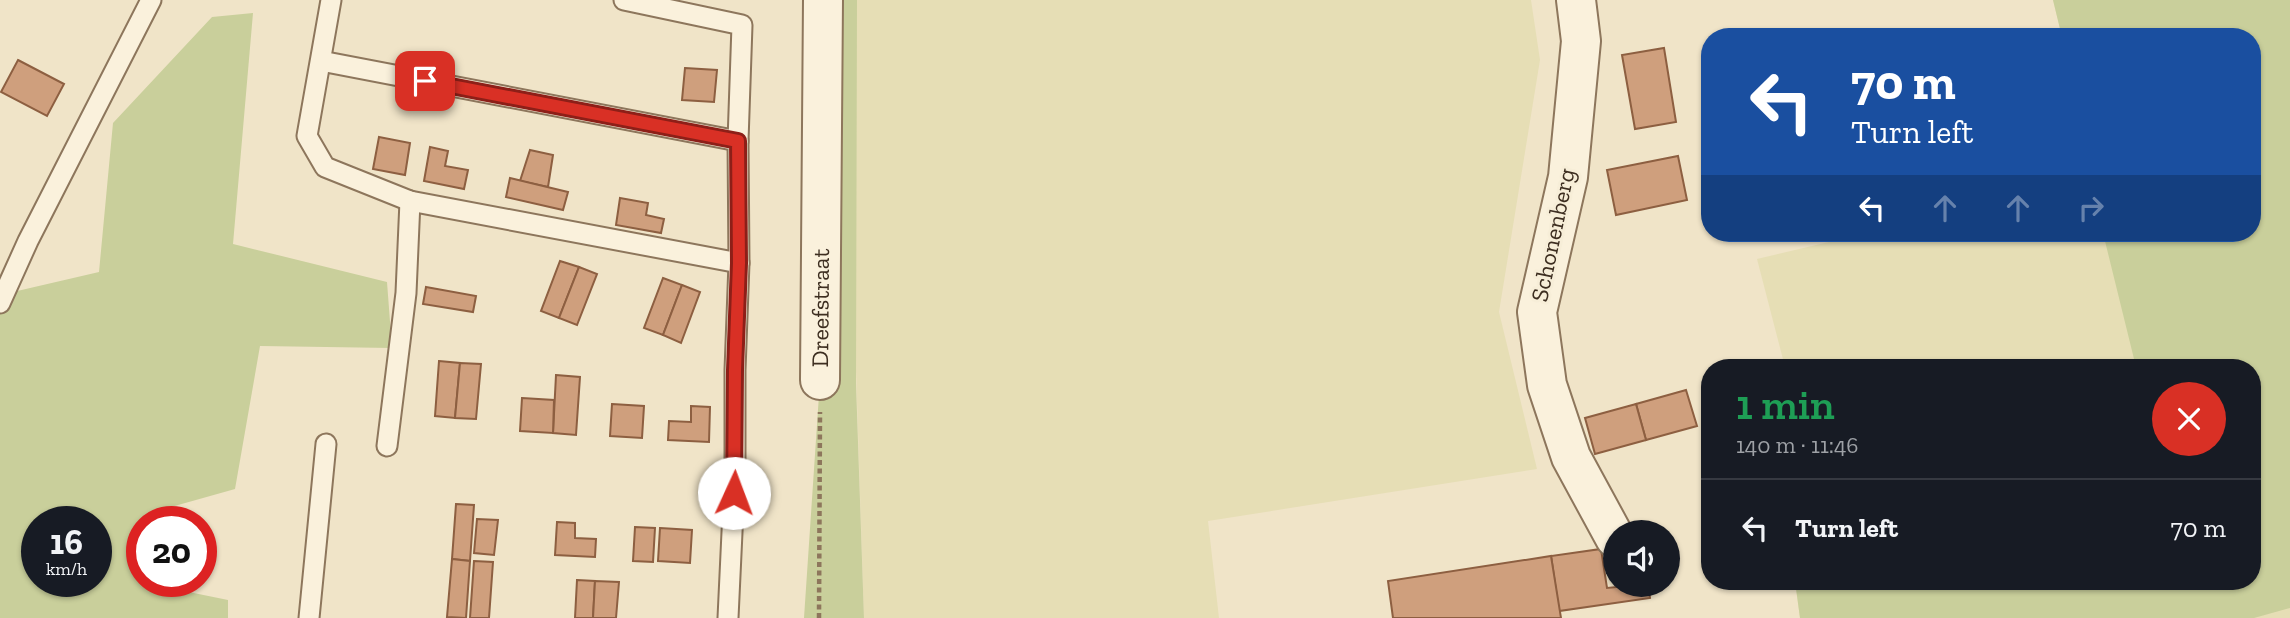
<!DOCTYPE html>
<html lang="en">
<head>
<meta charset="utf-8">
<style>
	:root { --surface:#171b24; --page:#242831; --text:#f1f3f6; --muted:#9ea1a6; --line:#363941 }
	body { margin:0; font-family:"Zilla Slab",serif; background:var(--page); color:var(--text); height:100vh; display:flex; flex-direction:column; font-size:26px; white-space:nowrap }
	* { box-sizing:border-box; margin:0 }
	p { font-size:23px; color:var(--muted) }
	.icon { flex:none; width:38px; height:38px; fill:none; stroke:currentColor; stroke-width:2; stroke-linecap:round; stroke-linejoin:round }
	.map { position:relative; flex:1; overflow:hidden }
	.side { position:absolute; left:1701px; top:359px; width:560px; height:231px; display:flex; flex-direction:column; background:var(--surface); border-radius:28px; box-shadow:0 2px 5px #0004 }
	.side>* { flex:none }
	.top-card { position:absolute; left:1701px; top:28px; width:560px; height:214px; border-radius:28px; box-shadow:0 2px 5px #0004; background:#1a4fa0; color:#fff; overflow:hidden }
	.buttons { position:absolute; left:1603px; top:520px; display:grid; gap:14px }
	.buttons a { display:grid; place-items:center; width:77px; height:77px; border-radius:50%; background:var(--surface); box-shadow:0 2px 5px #0004; font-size:35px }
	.speed { position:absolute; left:21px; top:506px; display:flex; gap:14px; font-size:35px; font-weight:700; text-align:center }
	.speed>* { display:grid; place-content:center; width:91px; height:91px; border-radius:50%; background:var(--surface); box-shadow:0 2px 5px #0004; line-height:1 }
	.speed small { font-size:18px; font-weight:400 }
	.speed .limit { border:10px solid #d22; background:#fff; color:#111 }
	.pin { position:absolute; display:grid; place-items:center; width:60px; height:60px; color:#fff; margin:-30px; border-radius:14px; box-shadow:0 4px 10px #0006 }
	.me { position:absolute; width:77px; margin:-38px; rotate:2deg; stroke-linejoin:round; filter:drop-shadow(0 0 5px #0008) }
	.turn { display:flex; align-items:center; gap:24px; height:147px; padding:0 35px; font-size:32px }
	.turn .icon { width:91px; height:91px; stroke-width:2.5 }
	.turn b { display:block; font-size:49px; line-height:60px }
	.lanes { display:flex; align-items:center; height:66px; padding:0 35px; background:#0003; justify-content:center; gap:35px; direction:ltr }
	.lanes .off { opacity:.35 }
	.round { display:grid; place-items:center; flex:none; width:74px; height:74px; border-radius:37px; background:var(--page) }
	.overview { display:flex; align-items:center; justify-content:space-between; height:119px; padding:0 35px }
	h1 { font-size:42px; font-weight:600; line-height:52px; color:#1e9e55 }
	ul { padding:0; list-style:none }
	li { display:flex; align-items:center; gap:21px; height:98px; padding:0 35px; border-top:2px solid var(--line) }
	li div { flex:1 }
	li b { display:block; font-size:26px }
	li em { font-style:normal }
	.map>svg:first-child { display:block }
	.farmland { fill:#e6deb5 }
	.green { fill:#c9cf9b; fill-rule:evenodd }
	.building { fill:#cf9f7d; stroke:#8d5f41; stroke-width:2 }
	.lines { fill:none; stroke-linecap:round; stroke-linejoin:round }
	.service-casing { stroke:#8d765c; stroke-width:23 }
	.minor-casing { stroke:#8d765c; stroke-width:42 }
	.path { stroke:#8d765c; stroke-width:4.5; stroke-dasharray:5 3.5; stroke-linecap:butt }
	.service { stroke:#faf1dc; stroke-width:19 }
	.minor { stroke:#faf1dc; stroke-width:38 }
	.route-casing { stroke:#8d1f18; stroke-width:18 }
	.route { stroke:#d93025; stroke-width:12 }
	.labels { text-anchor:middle; stroke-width:6; stroke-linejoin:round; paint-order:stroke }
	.street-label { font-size:24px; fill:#3d2e20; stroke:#f7eed8 }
</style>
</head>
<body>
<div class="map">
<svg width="2290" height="618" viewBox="0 0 2290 618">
	<rect width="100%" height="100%" fill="#f0e4c8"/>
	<g class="farmland">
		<polygon points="844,0 1531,0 1540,60 1499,312 1537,469 1208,521 1219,618 864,618"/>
		<polygon points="2053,0 2290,0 2290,618 1800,618 1795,581 2252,581 2252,368 1785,367 1757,259 1867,233 2252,233 2252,37 2062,37"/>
	</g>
	<g class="green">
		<polygon points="823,0 857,0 856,383 864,618 804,618 820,380"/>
		<polygon points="2053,0 2290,0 2290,608 2254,618 1800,618 1795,581 2252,581 2252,368 2136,367 2103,233 2252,233 2252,37 2062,37"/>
		<path d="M253,13L233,244L387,282L392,348L260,346L235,489L171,507L172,521L142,522V581H178L179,590L228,600V618H0V295L99,272L113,123L212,17ZM37,522H96V581H37Z"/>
	</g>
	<g class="building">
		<polygon points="1664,48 1676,122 1635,129 1622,55"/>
		<polygon points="18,60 64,84 47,116 1,92"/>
		<polygon points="685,68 717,70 714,102 682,100"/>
		<polygon points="379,137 410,143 405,175 373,169"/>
		<polygon points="430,147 448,151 445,166 468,170 464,189 424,181"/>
		<polygon points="530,150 553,155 548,187 520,181"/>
		<polygon points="1678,156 1687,200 1616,215 1607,170"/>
		<polygon points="510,178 568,192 563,210 506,197"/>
		<polygon points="620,198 648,203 646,215 664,219 661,233 616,225"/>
		<polygon points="560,261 579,267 559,318 541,311"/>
		<polygon points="579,267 597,274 577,325 559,318"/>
		<polygon points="663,278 682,285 663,335 644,328"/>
		<polygon points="682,285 700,292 681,343 663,335"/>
		<polygon points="426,287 476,296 473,312 423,304"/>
		<polygon points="439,361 460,363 455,418 435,416"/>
		<polygon points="460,363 481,364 476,419 455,418"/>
		<polygon points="556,375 580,377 576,435 553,433"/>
		<polygon points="1686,390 1697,426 1646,440 1636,404"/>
		<polygon points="522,398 554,400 553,433 520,431"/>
		<polygon points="612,404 644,406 642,438 610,436"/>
		<polygon points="1636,404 1646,440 1595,454 1585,418"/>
		<polygon points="691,406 710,407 709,442 668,440 669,421 691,422"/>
		<polygon points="456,504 474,505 470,561 452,559"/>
		<polygon points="477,519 498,520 494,555 474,553"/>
		<polygon points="557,522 575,523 575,538 596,539 595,557 555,555"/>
		<polygon points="635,527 655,528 653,562 633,561"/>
		<polygon points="660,528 692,530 690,563 658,561"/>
		<polygon points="1601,549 1607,588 1648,584 1650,598 1559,611 1551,556"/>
		<polygon points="1551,556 1561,618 1393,618 1388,581"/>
		<polygon points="452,559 470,561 466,618 447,617"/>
		<polygon points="474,561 493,562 489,618 470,618"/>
		<polygon points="577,580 595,581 593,618 575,618"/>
		<polygon points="595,581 619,582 616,618 593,618"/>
	</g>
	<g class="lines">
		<g class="service-casing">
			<g id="service">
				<polyline points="331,0 307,136 325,167 410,201 739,263"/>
				<polyline points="624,0 742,25 738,141 739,263 735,370 735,468 728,618"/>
				<polyline points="321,61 738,141"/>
				<polyline points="0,303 28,241 151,0"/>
				<polyline points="387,446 406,293 410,201"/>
				<polyline points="309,618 326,444"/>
			</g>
		</g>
		<g class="minor-casing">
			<g id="minor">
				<polyline points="1576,0 1581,41 1568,177 1537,312 1547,385 1571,457 1615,538"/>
				<path id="s1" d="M820,380L823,0"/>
			</g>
		</g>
		<polyline class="path" points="819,618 820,412"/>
		<use href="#service" class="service"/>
		<use href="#minor" class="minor"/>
	</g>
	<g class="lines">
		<g class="route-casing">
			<polyline id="route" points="425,81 738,141 739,263 735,370 734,493"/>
		</g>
		<use href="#route" class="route"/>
	</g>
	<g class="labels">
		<g class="street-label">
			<text transform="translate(1553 235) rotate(-78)" y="8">Schonenberg</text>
			<text dy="8" stroke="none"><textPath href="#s1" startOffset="72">Dreefstraat</textPath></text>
		</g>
	</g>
</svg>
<div class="buttons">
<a><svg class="icon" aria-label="sound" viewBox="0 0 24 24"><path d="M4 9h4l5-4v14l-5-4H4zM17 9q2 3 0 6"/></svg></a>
</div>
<div class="speed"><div>16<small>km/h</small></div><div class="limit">20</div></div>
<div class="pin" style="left:425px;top:81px;background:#d93025"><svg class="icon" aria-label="arrive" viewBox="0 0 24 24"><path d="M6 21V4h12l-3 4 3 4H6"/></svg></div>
<svg class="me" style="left:734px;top:493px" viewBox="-20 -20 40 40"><circle r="19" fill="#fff"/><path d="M0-13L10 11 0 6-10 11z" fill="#d93025"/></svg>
<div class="top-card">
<div class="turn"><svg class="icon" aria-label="left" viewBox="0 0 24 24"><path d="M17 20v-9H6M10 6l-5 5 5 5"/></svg><div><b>70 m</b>Turn left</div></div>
<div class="lanes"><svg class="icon" aria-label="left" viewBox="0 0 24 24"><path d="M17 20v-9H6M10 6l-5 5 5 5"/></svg><svg class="icon off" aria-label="ahead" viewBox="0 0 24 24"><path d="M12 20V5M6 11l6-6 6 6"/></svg><svg class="icon off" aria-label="ahead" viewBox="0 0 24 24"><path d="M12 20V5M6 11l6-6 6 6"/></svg><svg class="icon off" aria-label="right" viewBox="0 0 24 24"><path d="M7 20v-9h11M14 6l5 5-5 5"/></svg></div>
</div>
<section class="side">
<div class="overview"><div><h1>1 min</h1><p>140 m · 11:46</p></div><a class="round" style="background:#d93025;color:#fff"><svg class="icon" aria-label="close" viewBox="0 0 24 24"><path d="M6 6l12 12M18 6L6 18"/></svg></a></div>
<ul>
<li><svg class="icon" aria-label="left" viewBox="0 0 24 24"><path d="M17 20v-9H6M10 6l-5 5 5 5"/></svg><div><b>Turn left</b></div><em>70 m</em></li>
</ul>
</section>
</div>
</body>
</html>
